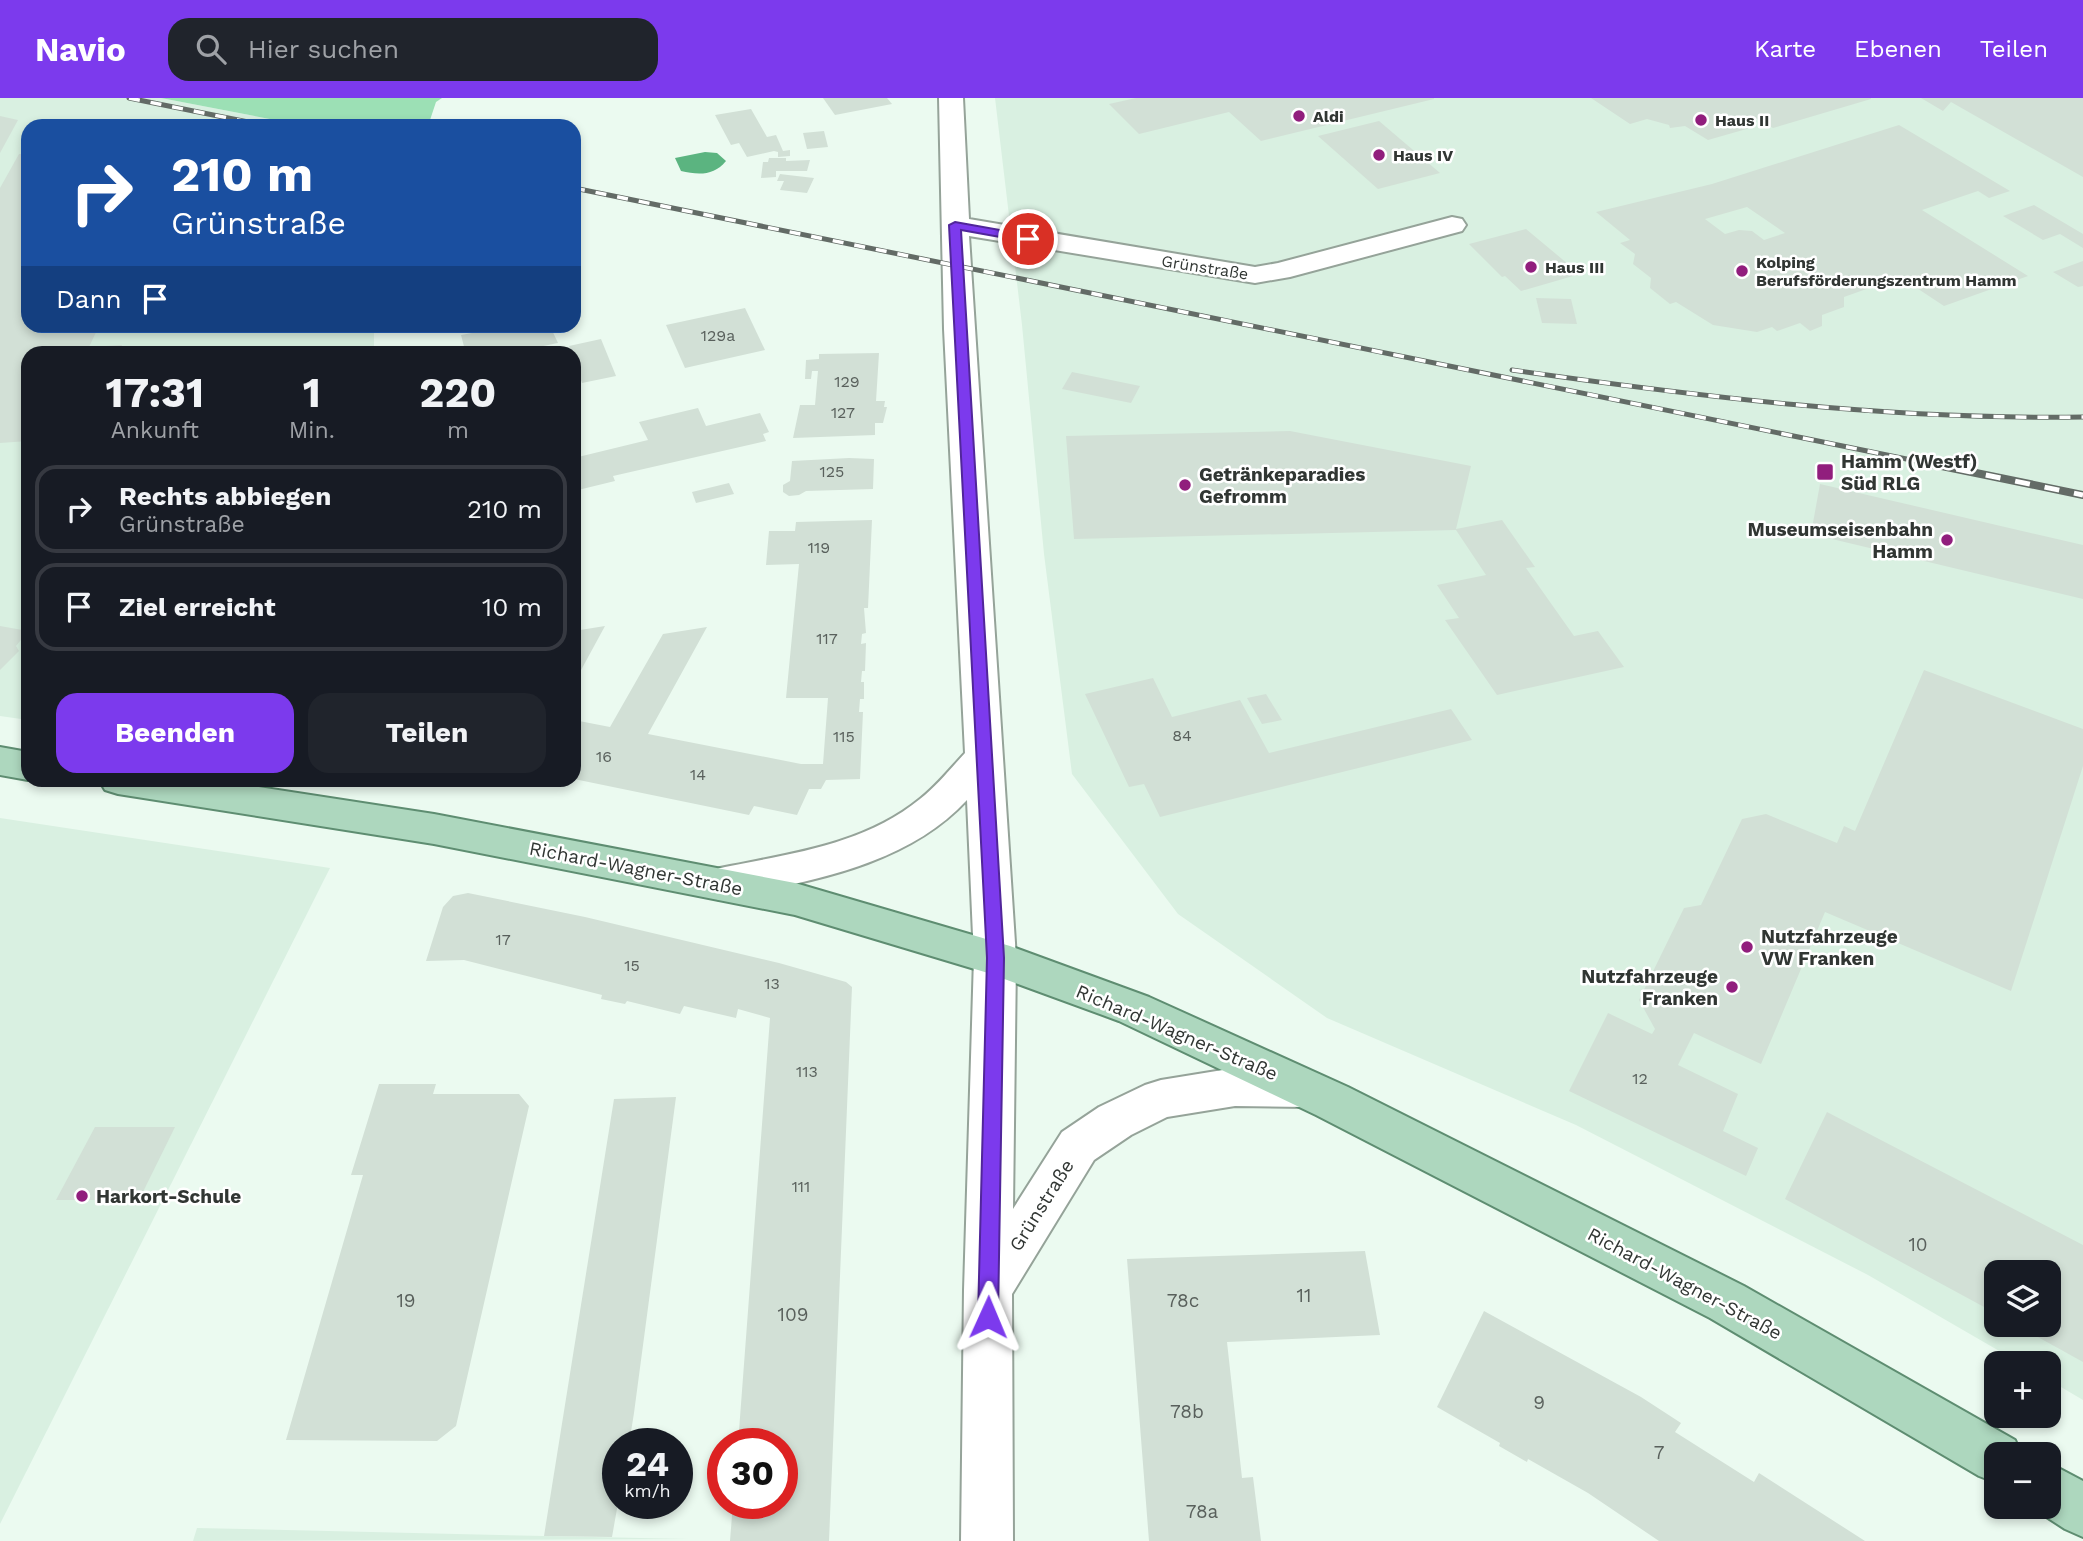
<!DOCTYPE html>
<html lang="de">
<head>
<meta charset="utf-8">
<style>
	:root { --surface:#171b24; --page:#20242c; --text:#f1f3f6; --muted:#9ea1a6; --line:#363941; --accent:#7c3aed }
	body { margin:0; font-family:"Work Sans",sans-serif; background:var(--page); color:var(--text); height:100vh; display:flex; flex-direction:column; font-size:26px; white-space:nowrap }
	* { box-sizing:border-box; margin:0 }
	p { font-size:23px; color:var(--muted) }
	.icon { flex:none; width:38px; height:38px; fill:none; stroke:currentColor; stroke-width:2; stroke-linecap:round; stroke-linejoin:round }
	.map { position:relative; flex:1; overflow:hidden }
	.details { position:absolute; left:21px; top:248px; width:560px; height:441px; display:flex; flex-direction:column; background:var(--surface); border-radius:21px; box-shadow:0 4px 10px #0003 }
	.details>* { flex:none }
	.hud { position:absolute; left:21px; top:21px; width:560px; height:214px; border-radius:21px; box-shadow:0 4px 10px #0003; background:#1a4fa0; color:#fff; overflow:hidden }
	.tools { position:absolute; left:1984px; top:1162px; display:grid; gap:14px }
	.tools a { display:grid; place-items:center; width:77px; height:77px; border-radius:14px; background:var(--surface); box-shadow:0 4px 10px #0003; font-size:35px }
	.speed { position:absolute; left:602px; top:1330px; display:flex; gap:14px; font-size:35px; font-weight:700; text-align:center }
	.speed>* { display:grid; place-content:center; width:91px; height:91px; border-radius:50%; background:var(--surface); box-shadow:0 4px 10px #0003; line-height:1 }
	.speed small { font-size:18px; font-weight:400 }
	.speed .limit { border:10px solid #d22; background:#fff; color:#111 }
	.pin { position:absolute; display:grid; place-items:center; width:60px; height:60px; color:#fff; margin:-30px; border:4px solid #fff; border-radius:50%; box-shadow:0 2px 7px #0007 }
	.me { position:absolute; width:77px; margin:-38px; rotate:1deg; stroke-linejoin:round; filter:drop-shadow(0 0 5px #0008) }
	.turn { display:flex; align-items:center; gap:24px; height:147px; padding:0 35px; font-size:32px }
	.turn .icon { width:91px; height:91px; stroke-width:2.5 }
	.turn b { display:block; font-size:49px; line-height:60px }
	.then { display:flex; align-items:center; height:66px; padding:0 35px; background:#0003; gap:14px; font-size:26px }
	.eta { display:flex; justify-content:space-evenly; align-items:center; height:119px; text-align:center }
	.eta b { font-size:42px; font-weight:700; line-height:49px }
	.button { display:flex; gap:14px; margin-top:auto; padding:14px 35px }
	.button a { flex:1; height:80px; border-radius:21px; background:var(--accent); color:#fff; font-size:28px; font-weight:700; line-height:80px; text-align:center }
	.button a+a { background:var(--page); color:var(--text) }
	ul { padding:0; list-style:none }
	li { display:flex; align-items:center; gap:21px; height:88px; margin:0 14px 10px; padding:0 21px; border:4px solid var(--line); border-radius:21px }
	li div { flex:1 }
	li b { display:block; font-size:26px }
	li em { font-style:normal }
	header { display:flex; align-items:center; gap:42px; box-sizing:border-box; height:98px; padding:0 35px; background:var(--accent); color:#fff }
	header strong { font-size:33px }
	nav { display:flex; gap:38px; margin-inline-start:auto; font-size:24px }
	.search { width:490px; height:63px; background:var(--page); display:flex; align-items:center; gap:18px; box-sizing:border-box; padding:0 24px; border-radius:21px; color:var(--muted); font-size:26px }
	.map>svg:first-child { display:block }
	.built { fill:#d9f0e1; fill-rule:evenodd }
	.green { fill:#9ce0b5 }
	.water { fill:#5bb480 }
	.building { fill:#d2e0d6; fill-rule:evenodd }
	.lines { fill:none; stroke-linecap:round; stroke-linejoin:round }
	.minor-casing { stroke:#95a399; stroke-width:4 }
	.major-casing { stroke:#5e8d71; stroke-width:4 }
	.minor { fill:#fff; fill-rule:evenodd }
	.major { fill:#add7be; fill-rule:evenodd }
	.rail-far1-casing { stroke:#636b66; stroke-width:5 }
	.rail-casing { stroke:#636b66; stroke-width:8 }
	.rail-far1 { stroke:#fff; stroke-width:3.5; stroke-dasharray:11; stroke-linecap:butt }
	.rail { stroke:#fff; stroke-width:5; stroke-dasharray:15; stroke-linecap:butt }
	.route { fill:#7c3aed; stroke:#51269a; stroke-width:2 }
	.poi-dot { fill:#911e7d; stroke:#fff; stroke-width:2.5 }
	.labels { text-anchor:middle; stroke-width:5; stroke-linejoin:round; paint-order:stroke }
	.far-poi-label { font-size:16px; font-weight:bold; fill:#313633; stroke:#fff; text-anchor:start }
	.far-street-label { font-size:16px; fill:#313633; stroke:#fff }
	.number-label { font-size:16px; fill:#59605c }
	.poi-label { font-size:19px; font-weight:bold; fill:#313633; stroke:#fff; text-anchor:start }
	.street-label { font-size:19px; fill:#313633; stroke:#fff }
	.near-number-label { font-size:19px; fill:#59605c }
</style>
</head>
<body>
<header>
<strong>Navio</strong>
<div class="search"><svg class="icon" aria-label="search" viewBox="0 0 24 24"><circle cx="10" cy="10" r="6"/><path d="M15 15l6 6"/></svg>Hier suchen</div>
<nav><a>Karte</a><a>Ebenen</a><a>Teilen</a></nav>
</header>
<div class="map">
<svg width="2083" height="1443" viewBox="0 0 2083 1443">
	<rect width="100%" height="100%" fill="#ebfaf0"/>
	<g class="built">
		<polygon points="0,0 161,0 306,28 28,28 28,228 374,228 374,255 28,256 28,622 0,618"/>
		<path d="M995,0H2083V1302L2049,1282V1265H2020L1868,1177L1576,1027L1327,920L1178,816L1072,676L1044,456L1022,227ZM1997,1174H2049V1227H1997Z"/>
		<polygon points="0,720 330,770 0,1426"/>
		<polygon points="197,1430 544,1438 689,1441 193,1443"/>
	</g>
	<polygon class="green" points="161,0 442,0 436,4 428,28 306,28"/>
	<path class="water" d="M705,54L717,55L726,63C714,78 698,77 681,73L675,60Z"/>
	<g class="building">
		<polygon points="823,0 887,0 892,6 835,17"/>
		<polygon points="1136,0 1434,0 1434,1 1261,43 1229,14 1139,36 1109,6"/>
		<polygon points="1591,0 1871,0 1871,1 1773,30 1758,21 1743,25 1750,30 1708,42 1685,28 1670,30 1669,27 1647,21 1630,26"/>
		<polygon points="1921,0 2083,0 2083,79 1951,4 1943,13"/>
		<polygon points="751,11 767,39 776,37 783,53 790,52 790,58 778,59 778,54 774,53 747,59 739,45 731,47 715,17"/>
		<polygon points="0,18 18,22 0,55"/>
		<polygon points="1379,23 1440,75 1378,91 1318,38"/>
		<path d="M1899,27L2010,93L1989,100L1978,93L1922,112L2028,178L1944,208L1900,179L1844,199V209L1822,217V228L1810,233L1800,225L1777,233L1772,229L1757,234L1713,227L1676,204L1670,206L1650,190L1651,180L1633,166L1635,156L1620,145L1630,142L1596,114L1712,86ZM1747,109L1785,135L1764,142L1752,133L1739,132L1725,136L1705,121Z"/>
		<polygon points="824,33 828,49 807,51 803,35"/>
		<polygon points="19,56 28,56 28,228 99,228 89,249 122,247 118,256 28,256 28,343 0,345 0,90"/>
		<polygon points="769,60 786,60 786,63 810,62 807,73 776,73 776,79 761,80 763,64 768,64"/>
		<polygon points="780,76 788,77 814,80 807,95 780,92 784,83 777,83"/>
		<polygon points="2034,107 2083,136 2083,150 2060,136 2043,142 2003,118"/>
		<polygon points="1526,131 1580,176 1521,193 1505,178 1502,179 1469,146"/>
		<polygon points="2083,163 2083,188 2078,189 2053,174"/>
		<polygon points="1536,200 1571,201 1577,226 1542,225"/>
		<polygon points="745,210 765,252 685,270 666,227"/>
		<polygon points="479,228 550,228 558,245 504,256 466,256 461,237 472,235 470,229"/>
		<polygon points="601,241 616,278 582,285 569,248"/>
		<polygon points="879,255 876,303 885,303 884,309 887,309 883,325 875,325 875,337 793,340 800,307 815,307 818,273 812,273 811,281 805,281 806,262 819,261 819,256"/>
		<polygon points="1072,274 1140,288 1131,305 1062,291"/>
		<polygon points="698,310 706,328 760,315 769,334 763,336 766,343 613,378 615,383 574,393 574,360 648,342 639,324"/>
		<polygon points="1290,333 1471,368 1456,431 1502,422 1535,469 1526,470 1574,538 1598,533 1624,569 1497,597 1445,522 1459,520 1437,487 1486,477 1456,432 1074,441 1066,338"/>
		<polygon points="849,360 874,361 873,391 806,393 799,397 789,398 783,394 783,387 790,383 792,363"/>
		<polygon points="729,385 734,396 696,405 692,394"/>
		<polygon points="1820,386 2083,447 2083,501 1811,436"/>
		<polygon points="872,422 868,510 864,510 866,535 862,536 861,546 866,545 865,573 862,573 861,584 864,584 864,601 860,601 859,614 863,614 860,681 826,682 821,691 809,691 797,717 754,708 749,717 574,681 574,622 610,629 663,536 707,529 648,636 801,666 823,666 828,600 786,600 799,466 766,467 769,433 795,433 796,424"/>
		<polygon points="0,528 28,533 16,548 19,553 0,572"/>
		<polygon points="605,528 574,585 574,533"/>
		<polygon points="1924,572 2083,631 2083,668 2011,893 1825,814 1761,966 1694,935 1678,967 1738,996 1723,1033 1758,1050 1746,1078 1569,993 1608,915 1652,936 1655,931 1639,902 1684,810 1701,807 1742,721 1766,716 1837,745 1844,728 1855,733"/>
		<polygon points="1153,580 1172,619 1240,602 1269,655 1451,611 1472,642 1160,719 1144,686 1129,689 1085,596"/>
		<polygon points="1266,596 1282,622 1262,626 1247,600"/>
		<polygon points="468,795 585,819 779,865 846,884 852,889 829,1443 730,1443 733,1405 782,1405 782,1346 738,1346 770,920 738,911 736,920 684,908 680,916 627,903 625,906 601,901 602,897 464,862 426,863 443,809 453,798"/>
		<polygon points="379,986 436,986 433,996 519,996 529,1008 456,1328 437,1343 286,1342 363,1077 351,1077"/>
		<polygon points="676,999 634,1315 629,1346 618,1346 618,1405 612,1439 544,1438 614,1001"/>
		<polygon points="1827,1014 2083,1147 2083,1264 2016,1227 2049,1227 2049,1174 1997,1174 1997,1216 1785,1101"/>
		<polygon points="95,1029 175,1029 139,1102 56,1102"/>
		<polygon points="1365,1153 1380,1237 1227,1244 1242,1380 1253,1379 1261,1443 1149,1443 1127,1161"/>
		<polygon points="1484,1213 1641,1299 1681,1325 1675,1334 1754,1384 1759,1375 1865,1443 1659,1443 1588,1395 1528,1361 1527,1364 1499,1348 1500,1345 1437,1309"/>
	</g>
	<g class="lines">
		<g class="minor-casing">
			<path id="minor" d="M939,0H963L969,121L1255,169L1278,165L1452,119L1462,121L1466,127L1462,133L1290,179L1255,185L969,138L1016,860L1013,1111L1062,1034L1099,1009L1145,987L1161,982L1235,970L1305,971L1320,977L1327,990L1320,1003L1305,1009L1235,1008L1167,1019L1131,1037L1094,1062L1012,1196L1013,1443H961L964,1192L974,860L967,702C904,770 806,783 720,802L706,797L700,786L706,775L720,770C789,756 864,747 920,701C937,688 950,671 965,655L944,231Z"/>
		</g>
		<g class="major-casing">
			<g id="major">
				<polygon points="0,649 28,654 28,682 0,677"/>
				<polygon points="99,682 214,682 434,716 795,785 1010,848 1149,899 1348,989 1744,1188 2015,1342 2021,1356 1997,1356 1997,1385 1979,1378 1710,1220 1316,1017 1119,923 988,875 795,817 434,746 118,696 105,692"/>
				<polygon points="2049,1365 2083,1383 2083,1439 2065,1431 2031,1409 2049,1409"/>
			</g>
		</g>
		<use href="#minor" class="minor"/>
		<use href="#major" class="major"/>
		<g class="rail-far1-casing">
			<g id="rail-far1">
				<polyline points="129,0 268,28"/>
				<polyline points="574,90 1936,367"/>
				<path d="M1512,272C1702,299 1891,322 2083,319"/>
			</g>
		</g>
		<g class="rail-casing">
			<polyline id="rail" points="1927,365 2083,397"/>
		</g>
		<use href="#rail-far1" class="rail-far1"/>
		<use href="#rail" class="rail"/>
	</g>
	<polygon class="route" points="955,124 1028,137 1034,141 1028,144 961,132 1004,860 998,1219 995,1226 988,1229 981,1226 978,1219 987,860 949,127"/>
	<g class="poi-dot">
		<circle cx="1299" cy="18" r="7"/>
		<circle cx="1701" cy="22" r="7"/>
		<circle cx="1379" cy="57" r="7"/>
		<circle cx="1531" cy="169" r="7"/>
		<circle cx="1742" cy="173" r="7"/>
		<rect x="1816" y="365" width="18" height="18" rx="3.5"/>
		<circle cx="1185" cy="387" r="7"/>
		<circle cx="1947" cy="442" r="7"/>
		<circle cx="1747" cy="849" r="7"/>
		<circle cx="1732" cy="889" r="7"/>
		<circle cx="82" cy="1098" r="7"/>
	</g>
	<g class="labels">
		<g class="far-poi-label">
			<text x="1313" y="24">Aldi</text>
			<text x="1715" y="28">Haus II</text>
			<text x="1393" y="63">Haus IV</text>
			<text x="1756" y="170">Kolping<tspan x="1756" dy="18">Berufsförderungszentrum Hamm</tspan></text>
			<text x="1545" y="175">Haus III</text>
		</g>
		<g class="far-street-label">
			<text transform="translate(1205 169) rotate(9)" y="6">Grünstraße</text>
		</g>
		<g class="number-label">
			<text x="718" y="243">129a</text>
			<text x="847" y="289">129</text>
			<text x="843" y="320">127</text>
			<text x="832" y="379">125</text>
			<text x="819" y="455">119</text>
			<text x="827" y="546">117</text>
			<text x="1182" y="643">84</text>
			<text x="844" y="644">115</text>
			<text x="604" y="664">16</text>
			<text x="698" y="682">14</text>
			<text x="503" y="847">17</text>
			<text x="632" y="873">15</text>
			<text x="772" y="891">13</text>
			<text x="807" y="979">113</text>
			<text x="1640" y="986">12</text>
			<text x="801" y="1094">111</text>
		</g>
		<g class="poi-label">
			<text x="1841" y="370">Hamm (Westf)<tspan x="1841" dy="22">Süd RLG</tspan></text>
			<text x="1199" y="383">Getränkeparadies<tspan x="1199" dy="22">Gefromm</tspan></text>
			<text x="1933" y="438" text-anchor="end">Museumseisenbahn<tspan x="1933" dy="22">Hamm</tspan></text>
			<text x="1761" y="845">Nutzfahrzeuge<tspan x="1761" dy="22">VW Franken</tspan></text>
			<text x="1718" y="885" text-anchor="end">Nutzfahrzeuge<tspan x="1718" dy="22">Franken</tspan></text>
			<text x="96" y="1105">Harkort-Schule</text>
		</g>
		<g class="street-label">
			<text transform="translate(636 770) rotate(11)" y="7">Richard-Wagner-Straße</text>
			<text transform="translate(1177 934) rotate(23)" y="7">Richard-Wagner-Straße</text>
			<text transform="translate(1041 1107) rotate(-58)" y="7">Grünstraße</text>
			<text transform="translate(1685 1185) rotate(28)" y="7">Richard-Wagner-Straße</text>
		</g>
		<g class="near-number-label">
			<text x="1918" y="1153">10</text>
			<text x="1304" y="1204">11</text>
			<text x="406" y="1209">19</text>
			<text x="1183" y="1209">78c</text>
			<text x="793" y="1223">109</text>
			<text x="1539" y="1311">9</text>
			<text x="1187" y="1320">78b</text>
			<text x="1659" y="1361">7</text>
			<text x="1202" y="1420">78a</text>
		</g>
	</g>
</svg>
<div class="tools">
<a><svg class="icon" aria-label="layers" viewBox="0 0 24 24"><path d="M12 4l9 5-9 5-9-5zM3 14l9 5 9-5"/></svg></a>
<a>+</a>
<a>−</a>
</div>
<div class="speed"><div>24<small>km/h</small></div><div class="limit">30</div></div>
<div class="pin" style="left:1028px;top:141px;background:#d93025"><svg class="icon" aria-label="arrive" viewBox="0 0 24 24"><path d="M6 21V4h12l-3 4 3 4H6"/></svg></div>
<svg class="me" style="left:988px;top:1219px" viewBox="-20 -20 40 40"><path d="M0-17L14 15 0 8-14 15z" fill="#7c3aed" stroke="#fff" stroke-width="4"/></svg>
<div class="hud">
<div class="turn"><svg class="icon" aria-label="right" viewBox="0 0 24 24"><path d="M7 20v-9h11M14 6l5 5-5 5"/></svg><div><b>210 m</b>Grünstraße</div></div>
<div class="then">Dann<svg class="icon" aria-label="arrive" viewBox="0 0 24 24"><path d="M6 21V4h12l-3 4 3 4H6"/></svg></div>
</div>
<section class="details">
<div class="eta">
<div><b>17:31</b><p>Ankunft</p></div>
<div><b>1</b><p>Min.</p></div>
<div><b>220</b><p>m</p></div>
</div>
<ul>
<li><svg class="icon" aria-label="right" viewBox="0 0 24 24"><path d="M7 20v-9h11M14 6l5 5-5 5"/></svg><div><b>Rechts abbiegen</b><p>Grünstraße</p></div><em>210 m</em></li>
<li><svg class="icon" aria-label="arrive" viewBox="0 0 24 24"><path d="M6 21V4h12l-3 4 3 4H6"/></svg><div><b>Ziel erreicht</b></div><em>10 m</em></li>
</ul>
<div class="button"><a>Beenden</a><a>Teilen</a></div>
</section>
</div>
</body>
</html>
